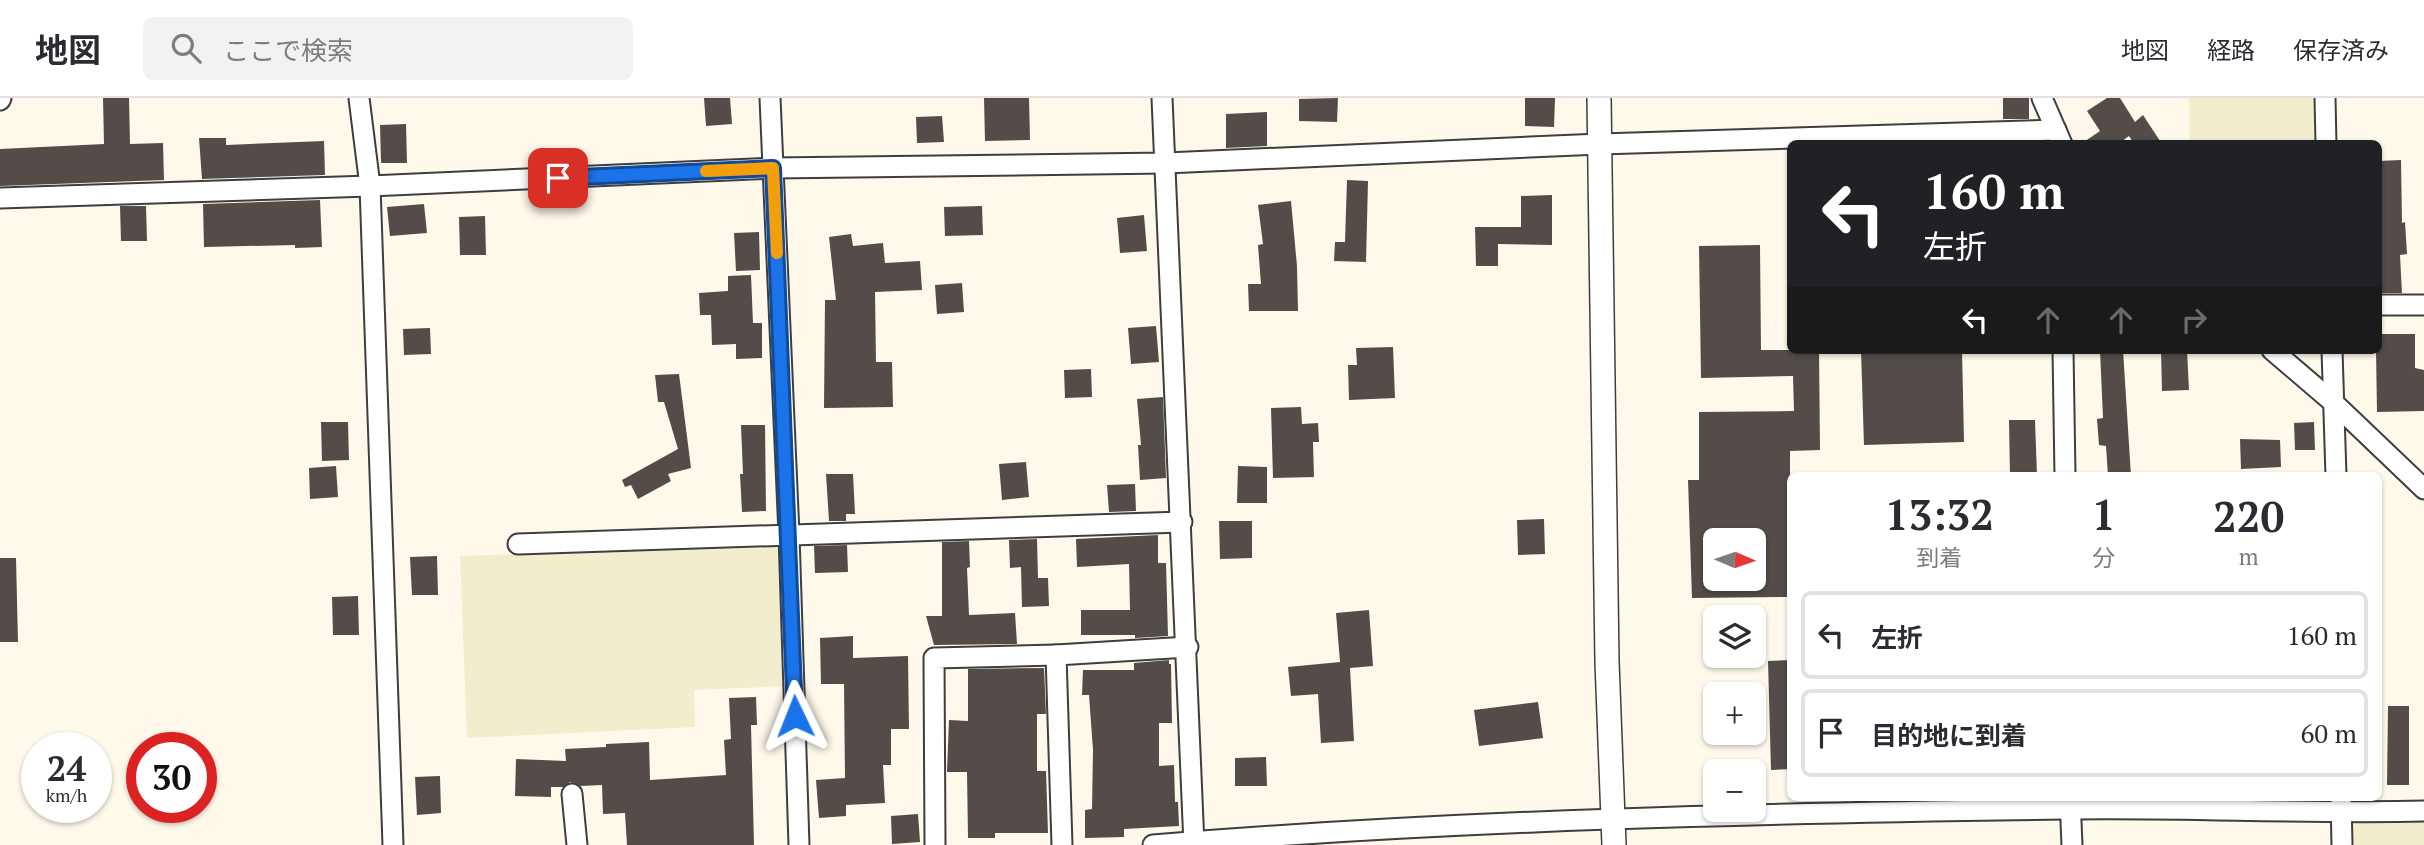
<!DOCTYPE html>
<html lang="ja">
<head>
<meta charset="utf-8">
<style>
	:root { --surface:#fff; --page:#f2f2f3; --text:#2b2b33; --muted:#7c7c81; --line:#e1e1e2 }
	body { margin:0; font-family:"PT Serif","Noto Sans JP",serif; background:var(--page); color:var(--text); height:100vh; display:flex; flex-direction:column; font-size:26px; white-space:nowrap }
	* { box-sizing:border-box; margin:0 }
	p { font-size:23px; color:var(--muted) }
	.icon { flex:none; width:38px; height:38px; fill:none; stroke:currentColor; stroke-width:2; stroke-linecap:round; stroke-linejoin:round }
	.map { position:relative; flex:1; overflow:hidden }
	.panel { position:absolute; left:1787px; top:374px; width:595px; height:329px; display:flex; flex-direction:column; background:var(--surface); border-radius:10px; box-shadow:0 2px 5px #0004 }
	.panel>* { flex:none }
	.hud { position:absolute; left:1787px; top:42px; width:595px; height:214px; border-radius:10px; box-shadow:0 2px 5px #0004; background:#202124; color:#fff; overflow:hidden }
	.needle { width:46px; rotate:92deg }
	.tools { position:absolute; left:1703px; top:430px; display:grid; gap:14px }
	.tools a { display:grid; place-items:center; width:63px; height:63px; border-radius:10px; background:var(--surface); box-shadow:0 2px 5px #0004; font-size:35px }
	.speed { position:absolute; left:21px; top:634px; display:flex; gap:14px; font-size:35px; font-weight:700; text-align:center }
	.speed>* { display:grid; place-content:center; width:91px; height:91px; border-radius:50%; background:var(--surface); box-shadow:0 2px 5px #0004; line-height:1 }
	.speed small { font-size:18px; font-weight:400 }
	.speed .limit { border:10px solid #d22; background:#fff; color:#111 }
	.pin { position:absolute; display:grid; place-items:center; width:60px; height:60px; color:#fff; margin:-30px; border-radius:14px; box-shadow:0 4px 10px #0006 }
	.me { position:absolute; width:77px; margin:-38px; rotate:358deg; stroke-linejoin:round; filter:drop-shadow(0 0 5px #0008) }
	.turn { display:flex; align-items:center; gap:24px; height:147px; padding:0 21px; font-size:32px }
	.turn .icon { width:91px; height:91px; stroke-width:2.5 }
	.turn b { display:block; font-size:49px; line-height:60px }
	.lanes { display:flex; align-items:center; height:66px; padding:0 21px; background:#0003; justify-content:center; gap:35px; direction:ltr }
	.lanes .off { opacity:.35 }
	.eta { display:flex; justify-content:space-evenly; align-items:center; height:119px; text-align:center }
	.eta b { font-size:42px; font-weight:700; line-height:49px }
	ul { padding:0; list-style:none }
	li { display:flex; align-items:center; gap:21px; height:88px; margin:0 14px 10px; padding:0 7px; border:4px solid var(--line); border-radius:10px }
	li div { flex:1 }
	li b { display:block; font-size:26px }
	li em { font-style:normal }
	header { display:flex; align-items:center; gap:42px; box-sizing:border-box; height:98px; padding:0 35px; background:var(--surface); border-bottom:2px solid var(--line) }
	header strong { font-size:33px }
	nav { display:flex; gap:38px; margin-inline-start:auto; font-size:24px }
	.search { width:490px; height:63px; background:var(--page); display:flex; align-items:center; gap:18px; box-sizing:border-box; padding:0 24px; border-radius:10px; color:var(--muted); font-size:26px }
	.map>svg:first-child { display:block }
	.farmland { fill:#f2edcc }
	.building { fill:#534c48; fill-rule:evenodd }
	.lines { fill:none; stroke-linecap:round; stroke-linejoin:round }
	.minor-casing { stroke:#3e3e3e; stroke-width:23 }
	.tertiary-casing { stroke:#3e3e3e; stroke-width:26 }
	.minor { stroke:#fff; stroke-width:19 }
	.tertiary { stroke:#fff; stroke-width:23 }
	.route-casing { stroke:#114b97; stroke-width:18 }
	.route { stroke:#1a73e8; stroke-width:12 }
	.slow { stroke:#f59e0b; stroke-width:12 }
</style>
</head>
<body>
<header>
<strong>地図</strong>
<div class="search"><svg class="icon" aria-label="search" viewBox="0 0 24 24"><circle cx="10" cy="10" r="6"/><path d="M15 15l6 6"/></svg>ここで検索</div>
<nav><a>地図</a><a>経路</a><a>保存済み</a></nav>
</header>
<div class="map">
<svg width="2424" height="747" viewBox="0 0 2424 747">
	<rect width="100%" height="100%" fill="#fef9ea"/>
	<g class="farmland">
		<polygon points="2189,0 2313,0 2314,45 2190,45"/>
		<polygon points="781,447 787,588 694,592 695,629 467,640 460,458"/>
		<polygon points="2364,719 2424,719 2424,747 2353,747 2353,728"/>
	</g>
	<g class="building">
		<polygon points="103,0 129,0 130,46 163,45 164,82 0,88 0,51 104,46"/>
		<polygon points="704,0 730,0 732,26 706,28"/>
		<polygon points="984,0 1029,0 1030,42 985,43"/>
		<polygon points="1338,0 1337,24 1299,23 1299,1"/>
		<polygon points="1525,0 1555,0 1554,29 1525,28"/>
		<rect x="2003" y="0" width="26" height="21"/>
		<polygon points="2107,0 2120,0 2135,24 2143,17 2162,46 2134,46 2129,38 2118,46 2081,46 2100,33 2087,13"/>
		<polygon points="1267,14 1267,48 1226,50 1226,16"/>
		<polygon points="942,18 944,44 917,45 916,19"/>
		<polygon points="406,26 407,65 381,65 380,27"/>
		<polygon points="199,40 226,40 226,47 324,43 325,77 202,81"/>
		<polygon points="2401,62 2402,125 2405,124 2407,156 2400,157 2402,195 2378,195 2378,166 2381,166 2378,63"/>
		<polygon points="1347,82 1368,83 1366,164 1334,163 1335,144 1345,144"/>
		<polygon points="1552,97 1552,147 1498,146 1498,168 1476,168 1475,129 1521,129 1521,98"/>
		<polygon points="320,102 322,149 295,150 295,147 204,149 203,106"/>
		<polygon points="1291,103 1297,168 1298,213 1249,213 1248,186 1261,186 1258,147 1263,146 1258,107"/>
		<polygon points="424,106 427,135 390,138 387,109"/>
		<polygon points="120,108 146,108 147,143 121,143"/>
		<polygon points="982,108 983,137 945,138 944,109"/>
		<polygon points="1144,117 1147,153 1120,155 1117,120"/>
		<polygon points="485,118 486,157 460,157 459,119"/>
		<polygon points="759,134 760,172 736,173 734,135"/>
		<polygon points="851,136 853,148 883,145 885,165 920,163 922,192 875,194 876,264 892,264 893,309 824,310 825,202 836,202 829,139"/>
		<path d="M1760,147L1761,252H1819L1820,352L1790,353V499L1692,500L1688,382H1699V314L1794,313L1793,278L1701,280L1699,148ZM1715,443H1754V481H1715Z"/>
		<polygon points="751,177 753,225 762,225 762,260 736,261 736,246 712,247 711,217 700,217 699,195 728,193 728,178"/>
		<polygon points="962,185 964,214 937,216 935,187"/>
		<polygon points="1156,228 1159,264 1131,266 1128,230"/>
		<polygon points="430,230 431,256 404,257 403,231"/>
		<polygon points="2379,236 2415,236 2415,270 2424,272 2424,313 2377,314 2376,252 2379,252"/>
		<polygon points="1393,249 1395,300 1349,302 1348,267 1357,267 1356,250"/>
		<polygon points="1861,252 1962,252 1964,344 1864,347"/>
		<polygon points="2100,252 2123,252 2131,378 2108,378 2106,348 2099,347 2097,321 2103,320"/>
		<polygon points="2161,252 2187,252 2189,292 2162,293"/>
		<polygon points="1091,271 1092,299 1065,300 1064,272"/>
		<polygon points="679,276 691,370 668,376 671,383 638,401 631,387 625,389 622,382 678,351 664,304 658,304 655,277"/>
		<polygon points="1163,299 1166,380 1140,382 1138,347 1141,347 1137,301"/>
		<polygon points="1301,309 1302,326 1318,325 1319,344 1313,344 1314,379 1273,380 1271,310"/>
		<polygon points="2009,322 2035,322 2037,378 2010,378"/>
		<polygon points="321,324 348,324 349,362 322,363"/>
		<polygon points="2314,324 2315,352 2295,352 2294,325"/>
		<polygon points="741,327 765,327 766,413 742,414 740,376 743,376"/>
		<polygon points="2240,341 2280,342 2281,369 2241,371"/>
		<polygon points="1026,364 1029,399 1002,402 999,366"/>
		<polygon points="336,368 338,399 310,401 309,370"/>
		<polygon points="1238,368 1267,369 1267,405 1237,405"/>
		<polygon points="826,376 853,376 855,416 846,416 846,423 829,423"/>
		<polygon points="1135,386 1136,413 1109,414 1107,387"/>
		<polygon points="1544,421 1545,456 1518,457 1517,422"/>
		<polygon points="1219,423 1252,423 1252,460 1220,461"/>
		<polygon points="1158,437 1158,465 1166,465 1168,538 1135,540 1135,537 1081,537 1081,512 1130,512 1129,466 1077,469 1076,441"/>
		<polygon points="1037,441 1038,480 1048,480 1049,508 1022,509 1021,469 1010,470 1009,442"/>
		<polygon points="969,443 970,469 967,470 969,517 1015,515 1017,546 934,547 926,518 942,518 942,444"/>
		<polygon points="847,447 848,474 815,475 814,448"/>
		<polygon points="437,458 438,497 412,497 410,459"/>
		<polygon points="0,460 16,460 18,544 0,544"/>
		<polygon points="358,498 359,537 333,537 332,499"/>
		<polygon points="1369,512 1373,568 1350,570 1354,643 1321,645 1318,596 1291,598 1288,569 1340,564 1336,515"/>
		<polygon points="853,538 853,560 908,558 909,631 891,631 891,667 883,667 885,705 846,707 846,718 819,720 816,682 845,680 844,586 821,586 820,540"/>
		<polygon points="1169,562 1169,566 1171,566 1172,625 1159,625 1159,668 1174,667 1175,704 1178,704 1179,728 1124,731 1124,739 1085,740 1085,712 1092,711 1093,652 1089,597 1082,597 1083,572 1134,572 1134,565"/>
		<polygon points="1790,562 1790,671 1771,672 1768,563"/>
		<polygon points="1044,570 1046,616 1037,616 1037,673 1046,673 1048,735 995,735 995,740 968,740 967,674 947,674 949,622 968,623 968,571"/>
		<polygon points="756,599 757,627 751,627 754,747 627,747 625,715 603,716 602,687 581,688 570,684 563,689 551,689 551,699 515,698 516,661 566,663 565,651 606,649 606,646 649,644 650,682 726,677 724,642 731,641 729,600"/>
		<polygon points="1538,604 1543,640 1479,648 1474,612"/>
		<polygon points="2388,608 2409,608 2409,687 2387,687"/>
		<polygon points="1266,659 1267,688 1235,688 1235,660"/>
		<polygon points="440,678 441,715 417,717 415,679"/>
		<polygon points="918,716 920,744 892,746 891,718"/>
	</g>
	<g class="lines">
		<g class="minor-casing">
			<g id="minor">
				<polyline points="359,0 370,88 393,747"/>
				<polyline points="770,0 789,437 799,747"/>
				<polyline points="1162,0 1194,747"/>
				<polyline points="2042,0 2062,46"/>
				<polyline points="2325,0 2326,46"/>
				<polyline points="0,2 1,0"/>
				<polyline points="0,100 370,88 773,70 1166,65 1600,46 2056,32"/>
				<polyline points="2378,207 2424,207"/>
				<polyline points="2063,252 2065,378"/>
				<polyline points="2272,252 2334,305 2424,391"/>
				<polyline points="2332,252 2336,378"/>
				<polyline points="518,446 1182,424"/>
				<polyline points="572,696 577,747"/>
				<polyline points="2070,700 2072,747"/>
				<polyline points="2341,700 2342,747"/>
				<polyline points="935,747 934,560 1056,557"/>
				<polyline points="1062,747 1056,557 1188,549"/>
				<path d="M1153,747C1457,722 1762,715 2066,711C2186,709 2305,716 2424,713"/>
			</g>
		</g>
		<g class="tertiary-casing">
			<polyline id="tertiary" points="1599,0 1607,564 1614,747"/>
		</g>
		<use href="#minor" class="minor"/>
		<use href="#tertiary" class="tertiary"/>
	</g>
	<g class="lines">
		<g class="route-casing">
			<polyline id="route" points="558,80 773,70 795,618"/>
		</g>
		<use href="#route" class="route"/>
		<polyline class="slow" points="706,73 773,70 777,155"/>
	</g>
</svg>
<div class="tools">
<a><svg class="needle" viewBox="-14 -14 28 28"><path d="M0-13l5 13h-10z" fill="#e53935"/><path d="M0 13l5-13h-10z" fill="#7c7c81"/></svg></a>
<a><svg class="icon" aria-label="layers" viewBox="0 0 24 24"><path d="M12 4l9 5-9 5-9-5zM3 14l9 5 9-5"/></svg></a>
<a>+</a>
<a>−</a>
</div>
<div class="speed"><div>24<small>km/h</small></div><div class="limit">30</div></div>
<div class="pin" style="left:558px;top:80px;background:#d93025"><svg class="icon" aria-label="arrive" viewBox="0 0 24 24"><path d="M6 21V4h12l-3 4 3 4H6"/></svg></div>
<svg class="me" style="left:795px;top:618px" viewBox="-20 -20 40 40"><path d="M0-17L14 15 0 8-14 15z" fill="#1a73e8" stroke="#fff" stroke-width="4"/></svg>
<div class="hud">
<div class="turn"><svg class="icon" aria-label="left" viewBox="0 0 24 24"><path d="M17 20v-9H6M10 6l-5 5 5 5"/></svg><div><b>160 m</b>左折</div></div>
<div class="lanes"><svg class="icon" aria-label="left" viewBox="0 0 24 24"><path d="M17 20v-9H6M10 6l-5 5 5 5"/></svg><svg class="icon off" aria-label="ahead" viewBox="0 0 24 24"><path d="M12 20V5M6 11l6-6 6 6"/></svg><svg class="icon off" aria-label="ahead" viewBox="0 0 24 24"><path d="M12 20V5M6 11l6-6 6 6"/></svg><svg class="icon off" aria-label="right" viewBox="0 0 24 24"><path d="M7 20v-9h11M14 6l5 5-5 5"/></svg></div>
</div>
<section class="panel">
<div class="eta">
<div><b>13:32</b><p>到着</p></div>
<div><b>1</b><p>分</p></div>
<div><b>220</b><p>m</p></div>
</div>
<ul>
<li><svg class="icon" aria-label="left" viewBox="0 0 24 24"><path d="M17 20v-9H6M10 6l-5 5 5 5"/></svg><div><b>左折</b></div><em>160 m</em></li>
<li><svg class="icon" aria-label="arrive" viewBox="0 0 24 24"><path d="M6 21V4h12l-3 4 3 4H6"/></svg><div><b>目的地に到着</b></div><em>60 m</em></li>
</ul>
</section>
</div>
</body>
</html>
